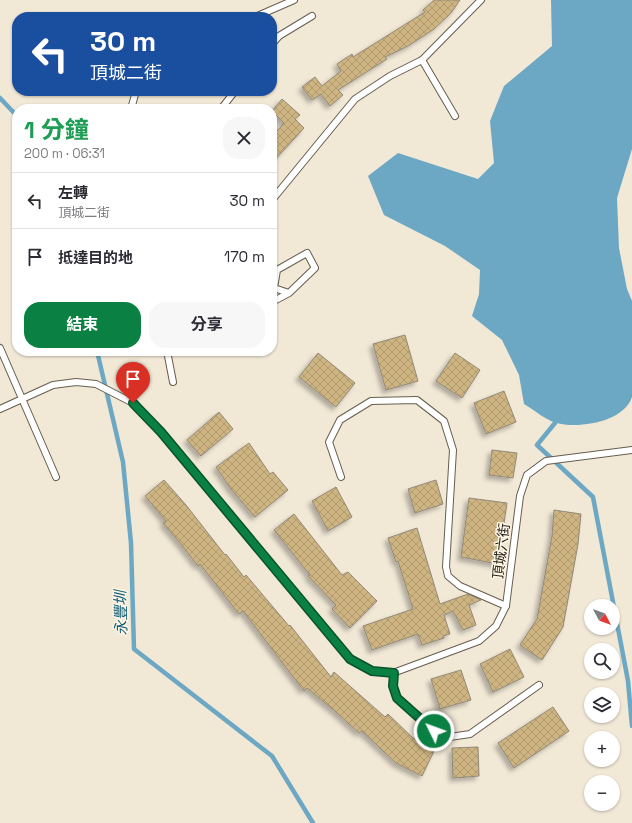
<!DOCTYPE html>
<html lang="zh-TW">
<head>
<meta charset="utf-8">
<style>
	:root { --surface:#fff; --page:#f7f7f7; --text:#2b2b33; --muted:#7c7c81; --line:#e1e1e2; --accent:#0b8043 }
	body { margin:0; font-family:"Space Grotesk","Noto Sans TC",sans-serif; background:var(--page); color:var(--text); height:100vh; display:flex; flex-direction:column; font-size:15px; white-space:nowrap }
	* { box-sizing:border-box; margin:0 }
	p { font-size:13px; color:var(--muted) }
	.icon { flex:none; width:22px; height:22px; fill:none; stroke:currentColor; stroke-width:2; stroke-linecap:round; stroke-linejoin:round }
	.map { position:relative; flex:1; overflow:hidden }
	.sheet { position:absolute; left:12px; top:104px; width:265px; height:252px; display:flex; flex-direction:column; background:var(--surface); border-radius:16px; box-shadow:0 1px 3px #0004 }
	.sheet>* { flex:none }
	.top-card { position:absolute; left:12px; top:12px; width:265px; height:84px; border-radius:16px; box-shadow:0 1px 3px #0004; background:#1a4fa0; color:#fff; overflow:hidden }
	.needle { width:26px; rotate:131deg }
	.buttons { position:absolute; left:584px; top:599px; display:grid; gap:8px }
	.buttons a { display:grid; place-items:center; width:36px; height:36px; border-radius:50%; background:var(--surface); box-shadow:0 1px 3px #0004; font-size:20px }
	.pin { position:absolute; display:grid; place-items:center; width:34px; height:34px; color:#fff; margin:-41px -17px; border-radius:50% 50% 50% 0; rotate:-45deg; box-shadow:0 0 4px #0007 }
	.pin .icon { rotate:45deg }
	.me { position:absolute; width:44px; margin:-22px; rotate:312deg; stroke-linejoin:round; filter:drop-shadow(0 0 3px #0008) }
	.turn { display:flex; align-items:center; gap:14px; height:84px; padding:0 12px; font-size:18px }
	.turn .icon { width:52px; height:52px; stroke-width:2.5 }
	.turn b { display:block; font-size:28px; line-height:34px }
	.round { display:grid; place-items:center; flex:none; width:42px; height:42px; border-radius:16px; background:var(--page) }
	.head { display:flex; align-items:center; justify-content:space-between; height:68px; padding:0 12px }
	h1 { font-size:24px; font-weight:700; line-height:30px; color:#1e9e55 }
	.action { display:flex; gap:8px; margin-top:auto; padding:8px 12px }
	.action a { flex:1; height:46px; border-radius:16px; background:var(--accent); color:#fff; font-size:16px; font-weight:700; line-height:46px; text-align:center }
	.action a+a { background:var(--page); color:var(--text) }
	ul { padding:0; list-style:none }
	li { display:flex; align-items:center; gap:12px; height:56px; padding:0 12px; border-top:1px solid var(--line) }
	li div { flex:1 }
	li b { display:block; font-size:15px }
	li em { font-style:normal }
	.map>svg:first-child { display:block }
	.water { fill:#6ca8c3 }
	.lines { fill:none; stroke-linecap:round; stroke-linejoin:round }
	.stream { stroke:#6ca8c3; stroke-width:4.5 }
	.building { fill:url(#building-cross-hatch); stroke:#918979; filter:url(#shadow) }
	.lane-casing { stroke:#665e4f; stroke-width:8 }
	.lane { stroke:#fff; stroke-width:6 }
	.route-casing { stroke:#07532c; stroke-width:10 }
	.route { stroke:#0b8043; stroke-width:7 }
	.labels { text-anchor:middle; stroke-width:3; stroke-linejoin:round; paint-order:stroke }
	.street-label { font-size:14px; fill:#221f18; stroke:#fef5e4 }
	.water-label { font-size:15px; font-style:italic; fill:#105d79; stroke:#fef5e4 }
</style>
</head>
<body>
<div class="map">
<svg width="632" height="823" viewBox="0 0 632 823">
	<defs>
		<pattern id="building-cross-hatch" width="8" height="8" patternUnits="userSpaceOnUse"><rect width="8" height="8" fill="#ceb481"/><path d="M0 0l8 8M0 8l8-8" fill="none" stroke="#b19a6f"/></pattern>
		<filter id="shadow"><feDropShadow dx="-3.5" dy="3.5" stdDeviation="2" flood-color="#0004"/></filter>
	</defs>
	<rect width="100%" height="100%" fill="#f1e8d6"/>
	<path class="water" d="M551,0H632V149L617,198L619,248L627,289L632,301V397C624,422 579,429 556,423C546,420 534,410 524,404L519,375L502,340L472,316L479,294L480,270L445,246L384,215L368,176L398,153L478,179L494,163L490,121L504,86L552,46Z"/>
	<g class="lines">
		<g class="stream">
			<polyline points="0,98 17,116"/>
			<polyline points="97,351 123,462 131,543 134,649 272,756 313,823"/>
			<polyline points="555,423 537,445 593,497 628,681 632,726"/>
		</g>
	</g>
	<g class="building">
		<polygon points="434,0 460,0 451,13 434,29 408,46 385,57 387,59 338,90 343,95 330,106 321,94 312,100 302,87 315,77 322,86 341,71 337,64 352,54 353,57 425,12 423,10"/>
		<polygon points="282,99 300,115 295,119 304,128 272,163 272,137 284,123 272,111"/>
		<polygon points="405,335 418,381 386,390 373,344"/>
		<polygon points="318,353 355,383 336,407 299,377"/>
		<polygon points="455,353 480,370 462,398 436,381"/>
		<polygon points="504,391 516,422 486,434 474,403"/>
		<polygon points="219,412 233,429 201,456 187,440"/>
		<polygon points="249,443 270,474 273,472 288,490 255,517 231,489 216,467"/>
		<polygon points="492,450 517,453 513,478 489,475"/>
		<polygon points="164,480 186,505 225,555 226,554 244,577 246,575 289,626 290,625 331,677 334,672 385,717 388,714 413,738 435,749 422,776 396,763 362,731 359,733 335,711 307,688 304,691 243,611 239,614 200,564 198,566 180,543 163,523 166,521 145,496"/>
		<polygon points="436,480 443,504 415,513 408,489"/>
		<polygon points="336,487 352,517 328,531 312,501"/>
		<polygon points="469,498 507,503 498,564 461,557"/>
		<polygon points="554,510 581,514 578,544 563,627 542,660 520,645 537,619 552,536"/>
		<polygon points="294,514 342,575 348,572 377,601 350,628 332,609 336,605 308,576 310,575 274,530"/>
		<polygon points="417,528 440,604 468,594 481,600 469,605 476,625 463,630 453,611 444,615 450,634 443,636 444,638 422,645 418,634 372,650 363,626 413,609 398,561 396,562 388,538"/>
		<polygon points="510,649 524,677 493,692 480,664"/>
		<polygon points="461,670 471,700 440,709 431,679"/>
		<polygon points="553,707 569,731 514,768 498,743"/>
		<polygon points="478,747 479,776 453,778 452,748"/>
	</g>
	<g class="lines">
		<g class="lane-casing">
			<g id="lane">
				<polyline points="255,17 294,0"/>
				<polyline points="272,44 279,36 312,16"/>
				<polyline points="422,60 455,116"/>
				<polyline points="131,109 136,91"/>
				<polyline points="221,109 235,91"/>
				<polyline points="272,200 355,99 390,76 422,60 481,0"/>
				<polyline points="272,302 289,293 315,268 307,253 277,270 274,288 289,293"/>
				<polyline points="0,348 56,477"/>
				<polyline points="167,351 173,382"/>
				<polyline points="0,409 53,385 76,382 96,384 133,403 161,432 350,659 372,671 393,673 479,641 496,626 506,606 520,496 527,475 546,461 632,450"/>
				<polyline points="341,477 329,442 340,420 371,401 417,400 444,421 453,450 446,567 448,576 460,586 506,606"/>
				<polyline points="393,673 393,686 397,698 434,731 450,737 470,734 539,685"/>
			</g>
		</g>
		<use href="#lane" class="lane"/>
	</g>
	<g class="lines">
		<g class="route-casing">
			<polyline id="route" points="133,403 161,432 350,659 372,671 394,673 393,686 397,698 434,731"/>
		</g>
		<use href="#route" class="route"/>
	</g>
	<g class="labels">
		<g class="street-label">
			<text transform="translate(501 551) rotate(-83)" y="5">頂城六街</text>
		</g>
		<g class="water-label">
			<text transform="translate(121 613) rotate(-91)" y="5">永豐圳</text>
		</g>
	</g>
</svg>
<div class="buttons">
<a><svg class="needle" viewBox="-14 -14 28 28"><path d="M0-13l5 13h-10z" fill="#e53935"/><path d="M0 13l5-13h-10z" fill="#7c7c81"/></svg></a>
<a><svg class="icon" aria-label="search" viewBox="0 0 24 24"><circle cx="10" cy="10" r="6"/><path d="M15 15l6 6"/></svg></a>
<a><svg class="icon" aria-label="layers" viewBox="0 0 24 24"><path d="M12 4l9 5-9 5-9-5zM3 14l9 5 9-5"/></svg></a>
<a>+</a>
<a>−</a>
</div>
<div class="pin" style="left:133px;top:403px;background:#d93025"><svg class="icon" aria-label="arrive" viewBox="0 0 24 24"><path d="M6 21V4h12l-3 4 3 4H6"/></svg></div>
<svg class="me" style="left:434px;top:731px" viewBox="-20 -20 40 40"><circle r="17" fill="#0b8043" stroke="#fff" stroke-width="3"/><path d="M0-11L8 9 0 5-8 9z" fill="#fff"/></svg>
<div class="top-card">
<div class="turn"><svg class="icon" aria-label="left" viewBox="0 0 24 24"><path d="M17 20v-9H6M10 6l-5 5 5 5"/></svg><div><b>30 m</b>頂城二街</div></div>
</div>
<section class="sheet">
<div class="head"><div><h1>1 分鐘</h1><p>200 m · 06:31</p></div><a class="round"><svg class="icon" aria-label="close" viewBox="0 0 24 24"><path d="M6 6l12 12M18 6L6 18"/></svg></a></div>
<ul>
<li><svg class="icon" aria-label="left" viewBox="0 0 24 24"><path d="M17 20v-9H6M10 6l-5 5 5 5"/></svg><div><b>左轉</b><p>頂城二街</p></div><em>30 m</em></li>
<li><svg class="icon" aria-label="arrive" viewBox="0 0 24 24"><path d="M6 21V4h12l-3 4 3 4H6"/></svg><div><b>抵達目的地</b></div><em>170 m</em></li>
</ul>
<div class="action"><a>結束</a><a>分享</a></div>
</section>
</div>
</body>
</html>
